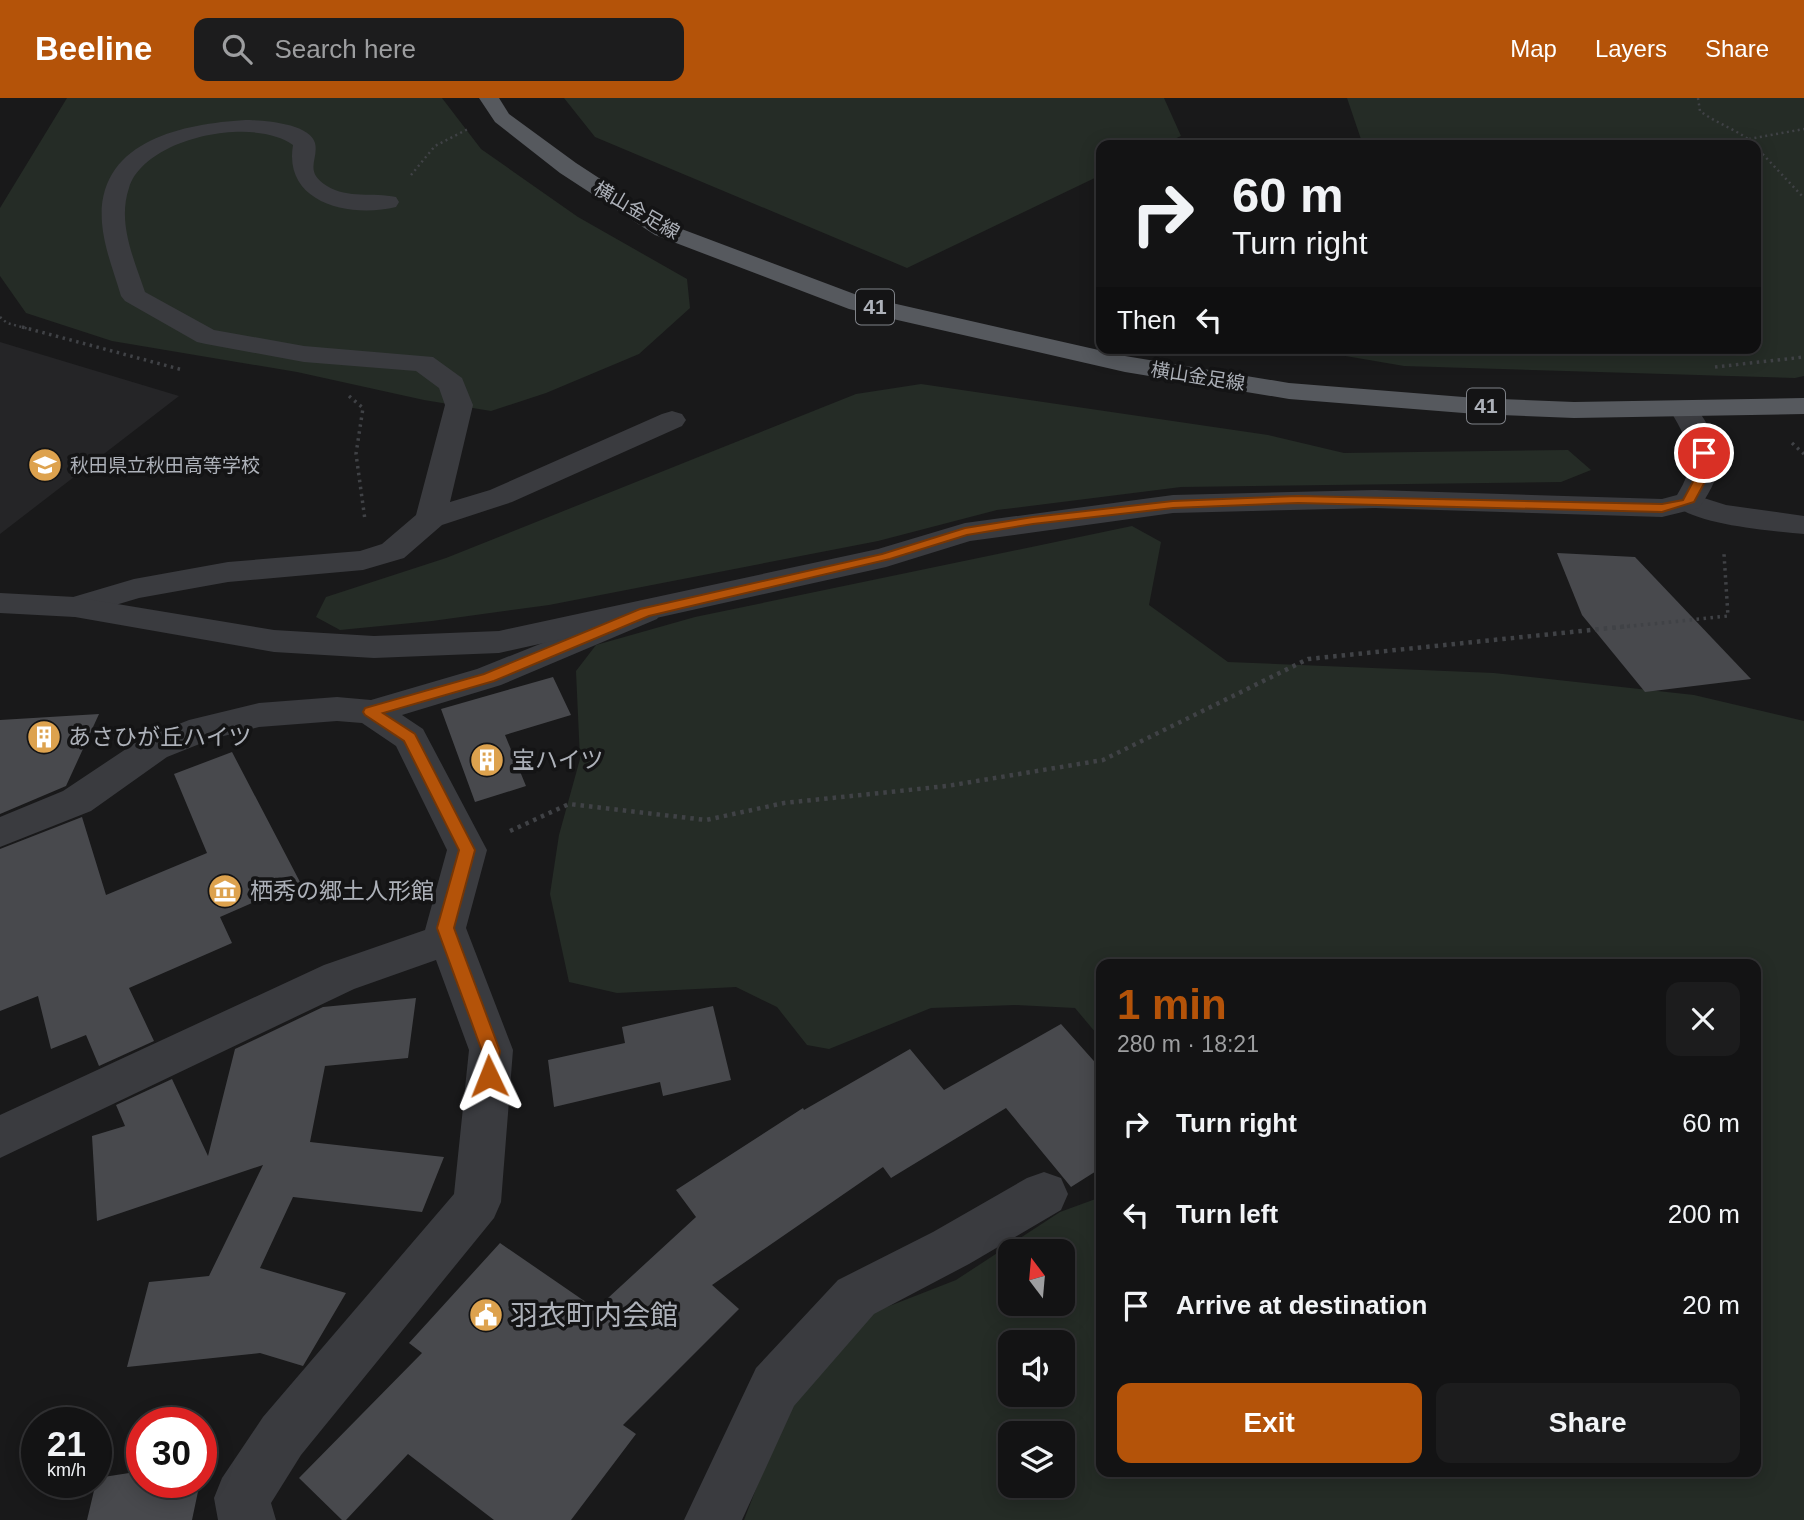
<!DOCTYPE html>
<html lang="en">
<head>
<meta charset="utf-8">
<style>
	:root { --surface:#131314; --page:#1c1c1d; --text:#f1f3f6; --muted:#9d9ea0; --line:#323234; --accent:#b45309 }
	body { margin:0; font-family:Arial,"Noto Sans JP",sans-serif; background:var(--page); color:var(--text); height:100vh; display:flex; flex-direction:column; font-size:26px; white-space:nowrap }
	* { box-sizing:border-box; margin:0 }
	p { font-size:23px; color:var(--muted) }
	.icon { flex:none; width:38px; height:38px; fill:none; stroke:currentColor; stroke-width:2; stroke-linecap:round; stroke-linejoin:round }
	.map { position:relative; flex:1; overflow:hidden }
	.sheet { position:absolute; left:1096px; top:861px; width:665px; height:518px; display:flex; flex-direction:column; background:var(--surface); border-radius:14px; box-shadow:0 4px 18px #0003,0 0 0 2px var(--line) }
	.sheet>* { flex:none }
	.hud { position:absolute; left:1096px; top:42px; width:665px; height:214px; border-radius:14px; box-shadow:0 4px 18px #0003,0 0 0 2px var(--line); background:#131314; color:var(--text); overflow:hidden }
	.needle { width:46px; rotate:344deg }
	.controls { position:absolute; left:998px; top:1141px; display:grid; gap:14px }
	.controls a { display:grid; place-items:center; width:77px; height:77px; border-radius:14px; background:var(--surface); box-shadow:0 4px 18px #0003,0 0 0 2px var(--line); font-size:35px }
	.speed { position:absolute; left:21px; top:1309px; display:flex; gap:14px; font-size:35px; font-weight:700; text-align:center }
	.speed>* { display:grid; place-content:center; width:91px; height:91px; border-radius:50%; background:var(--surface); box-shadow:0 4px 18px #0003,0 0 0 2px var(--line); line-height:1 }
	.speed small { font-size:18px; font-weight:400 }
	.speed .limit { border:10px solid #d22; background:#fff; color:#111 }
	.pin { position:absolute; display:grid; place-items:center; width:60px; height:60px; color:#fff; margin:-30px; border:4px solid #fff; border-radius:50%; box-shadow:0 2px 7px #0007 }
	.me { position:absolute; width:77px; margin:-38px; rotate:358deg; stroke-linejoin:round; filter:drop-shadow(0 0 5px #0008) }
	.turn { display:flex; align-items:center; gap:24px; height:147px; padding:0 21px; font-size:32px }
	.turn .icon { width:91px; height:91px; stroke-width:2.5 }
	.turn b { display:block; font-size:49px; line-height:60px }
	.then { display:flex; align-items:center; height:66px; padding:0 21px; background:#0003; gap:14px; font-size:26px }
	.round { display:grid; place-items:center; flex:none; width:74px; height:74px; border-radius:14px; background:var(--page) }
	.head { display:flex; align-items:center; justify-content:space-between; height:119px; padding:0 21px }
	h1 { font-size:42px; font-weight:800; line-height:52px; color:var(--accent) }
	.primary-button { display:flex; gap:14px; margin-top:auto; padding:14px 21px }
	.primary-button a { flex:1; height:80px; border-radius:14px; background:var(--accent); color:#fff; font-size:28px; font-weight:800; line-height:80px; text-align:center }
	.primary-button a+a { background:var(--page); color:var(--text) }
	ul { padding:0; list-style:none }
	li { display:flex; align-items:center; gap:21px; height:91px; padding:0 21px }
	li div { flex:1 }
	li b { display:block; font-size:26px }
	li em { font-style:normal }
	header { display:flex; align-items:center; gap:42px; box-sizing:border-box; height:98px; padding:0 35px; background:var(--accent); color:#fff }
	header strong { font-size:33px }
	nav { display:flex; gap:38px; margin-inline-start:auto; font-size:24px }
	.search { width:490px; height:63px; background:var(--page); display:flex; align-items:center; gap:18px; box-sizing:border-box; padding:0 24px; border-radius:14px; color:var(--muted); font-size:26px }
	.map>svg:first-child { display:block }
	.built { fill:#252527 }
	.green { fill:#252c26; fill-rule:evenodd }
	.building { fill:#48494d }
	.lines { fill:none; stroke-linecap:round; stroke-linejoin:round }
	.path-far2 { stroke:#404246; stroke-width:2.5; stroke-dasharray:2 3.5; stroke-linecap:butt }
	.path-far1 { stroke:#404246; stroke-width:3.5; stroke-dasharray:2.5 4.5; stroke-linecap:butt }
	.path { stroke:#404246; stroke-width:4.5; stroke-dasharray:3.5 5; stroke-linecap:butt }
	.minor { fill:#3a3b3f; fill-rule:evenodd }
	.tertiary { fill:#3a3b3f; fill-rule:evenodd }
	.primary { fill:#56595e; fill-rule:evenodd }
	.route { fill:#b45309; stroke:#753606; stroke-width:2 }
	.labels { text-anchor:middle; stroke-width:7; stroke-linejoin:round; paint-order:stroke }
	.far-street-label { font-size:19px; fill:#adb1b9; stroke:#141415 }
	.far-poi-label { font-size:19px; fill:#adb1b9; stroke:#141415; text-anchor:start }
	.shield { fill:#141415; stroke:#7f8288; stroke-width:2 }
	.shield-label { font-size:21px; font-weight:bold; fill:#adb1b9 }
	.poi-label { font-size:23px; fill:#adb1b9; stroke:#141415; text-anchor:start }
	.near-poi-label { font-size:28px; fill:#adb1b9; stroke:#141415; text-anchor:start }
</style>
</head>
<body>
<header>
<strong>Beeline</strong>
<div class="search"><svg class="icon" aria-label="search" viewBox="0 0 24 24"><circle cx="10" cy="10" r="6"/><path d="M15 15l6 6"/></svg>Search here</div>
<nav><a>Map</a><a>Layers</a><a>Share</a></nav>
</header>
<div class="map">
<svg width="1804" height="1422" viewBox="0 0 1804 1422">
	<rect width="100%" height="100%" fill="#19191a"/>
	<polygon class="built" points="0,244 179,298 0,436"/>
	<g class="green">
		<polygon points="67,0 442,0 481,51 578,119 687,181 690,210 639,256 546,295 491,313 424,302 297,274 112,243 26,215 0,178 0,110"/>
		<polygon points="564,0 1164,0 1181,38 1161,47 1101,47 1101,77 907,170 595,39"/>
		<polygon points="1347,0 1804,0 1804,278 1795,280 1404,268 1299,250 1755,250 1755,47 1363,47"/>
		<polygon points="921,286 1268,337 1344,355 1568,352 1591,372 1561,384 1181,389 997,412 878,443 549,507 432,523 340,532 316,519 326,499 446,460 856,296"/>
		<path d="M1132,428L1161,444L1149,507L1228,564L1494,575L1694,597L1804,623V1422H744L790,1303L869,1216L956,1182L1060,1114L1101,1099V1374H1755V866H1101V941L1075,910L1015,907L931,910L829,951L807,947L777,909L736,889L617,895L569,884L550,796L559,737L580,661L576,573L596,547L695,519ZM1010,1153H1062V1206H1010ZM1010,1244H1062V1297H1010ZM1010,1335H1062V1388H1010Z"/>
	</g>
	<g class="building">
		<polygon points="1557,455 1635,459 1751,581 1645,594 1582,517"/>
		<polygon points="553,579 571,617 505,637 526,688 475,704 441,611"/>
		<polygon points="99,616 66,688 0,716 0,622"/>
		<polygon points="232,654 300,784 220,819 232,845 129,890 154,943 99,968 86,937 51,951 38,898 0,913 0,751 82,719 106,797 207,755 174,676"/>
		<polygon points="416,900 408,960 325,968 310,1044 444,1059 422,1114 293,1099 260,1170 346,1195 303,1268 260,1255 127,1269 149,1184 209,1178 263,1067 97,1123 92,1038 125,1028 116,1007 172,981 208,1058 235,951 323,909"/>
		<polygon points="713,908 731,982 663,998 660,984 554,1009 548,962 625,945 622,929"/>
		<polygon points="1061,926 1101,971 1101,1070 1071,1089 1006,1010 891,1080 883,1069 712,1187 739,1211 623,1327 636,1336 571,1422 494,1422 408,1356 346,1422 342,1422 299,1380 422,1255 409,1245 500,1145 596,1211 696,1119 676,1092 803,1010 804,1012 910,951 944,992"/>
		<polygon points="142,1373 142,1384 200,1384 192,1422 87,1422 97,1380"/>
	</g>
	<g class="lines">
		<g class="path-far2">
			<path d="M1698,0L1700,13C1717,26 1741,33 1755,47"/>
			<polyline points="1749,41 1804,31"/>
			<polyline points="1755,48 1804,100"/>
			<polyline points="411,77 435,48 468,31"/>
			<polyline points="0,219 7,225 29,231"/>
		</g>
		<g class="path-far1">
			<polyline points="22,229 183,272"/>
			<polyline points="1715,269 1804,259"/>
			<polyline points="349,298 363,310 356,356 365,422"/>
			<polyline points="1792,345 1804,356"/>
			<polyline points="1613,530 1728,518 1724,456"/>
		</g>
		<polyline class="path" points="510,733 569,706 706,722 784,705 947,688 1103,662 1308,561 1630,528"/>
		<g class="minor">
			<path d="M245,22C261,22 310,25 315,45C319,62 303,73 327,88C348,101 373,94 396,99L399,104L396,109C351,120 283,106 293,47C254,18 145,39 129,90C117,125 134,161 145,194L214,232L304,248L433,259L462,280L473,307L450,404L490,392L662,316L672,313L682,316L686,322L682,328L512,404L442,427L404,460L363,472L228,484L139,500L75,519L63,516L58,509L63,502L134,481L228,464L360,453L382,446L416,417L445,307L439,290L416,273L304,264L206,246L197,244L125,203L121,198C114,174 104,150 102,125C96,43 182,26 245,22Z"/>
			<path d="M1688,395L1726,407L1804,418V436C1775,433 1689,427 1673,404L1677,398Z"/>
			<polygon points="645,504 657,507 662,514 657,521 501,587 402,617 423,631 487,752 466,830 513,952 501,1104 494,1120 301,1357 271,1405 276,1422 218,1422 214,1400 222,1380 263,1319 454,1096 469,952 436,862 354,891 0,1060 0,1017 324,867 425,832 447,752 396,648 362,625 337,623 259,629 212,641 167,659 91,713 0,749 0,719 63,693 141,641 189,622 259,605 337,599 371,602 477,571"/>
			<polygon points="1044,1074 1061,1080 1068,1096 1061,1112 969,1166 874,1216 794,1308 742,1422 684,1422 756,1270 838,1182 933,1134 1027,1080"/>
		</g>
		<path class="tertiary" d="M1684,304L1694,306C1723,348 1729,367 1699,410L1662,419L1375,410L1173,415L970,443L886,469L499,555L374,560L274,554L75,519L0,515V495L75,499L274,532L374,538L499,533L878,451L965,425L1173,397L1375,392L1662,401L1677,397C1699,362 1689,345 1670,312L1674,306Z"/>
		<polygon class="primary" points="479,0 499,0 509,16 576,65 671,127 857,197 1125,258 1289,285 1476,300 1574,304 1804,300 1804,316 1574,320 1476,316 1289,301 1125,274 849,211 655,137 560,75 495,24"/>
	</g>
	<polygon class="route" points="1704,351 1710,355 1713,369 1694,404 1662,414 1298,405 1173,410 1033,426 967,437 890,461 649,518 494,583 383,615 415,636 475,752 454,830 500,953 495,983 489,986 482,983 479,978 482,953 437,830 459,752 404,643 365,617 363,614 365,610 484,576 640,511 882,456 965,430 1033,419 1173,403 1298,398 1662,406 1683,402 1701,369 1698,355"/>
	<defs>
		<g id="school-disc" transform="scale(1.75)"><circle r="9.5" fill="#dda24e" stroke="#141415"/><path d="M0-5L7-2L0 1L-7-2ZM-4 1L0 2.5L4 1V4Q0 6-4 4Z" fill="#fff"/></g>
		<g id="building-disc" transform="scale(1.75)"><circle r="9.5" fill="#dda24e" stroke="#141415"/><path d="M-4-6H4V6H1V3H-1V6H-4ZM-2.5-4.3h1.7v1.8h-1.7ZM.8-4.3h1.7v1.8H.8ZM-2.5-1h1.7V.8h-1.7ZM.8-1h1.7V.8H.8Z" fill="#fff"/></g>
		<g id="museum-disc" transform="scale(1.75)"><circle r="9.5" fill="#dda24e" stroke="#141415"/><path d="M0-6L6-3V-2H-6V-3ZM-5-1h2V3h-2ZM-1-1h2V3h-2ZM3-1h2V3H3ZM-6 4H6V6H-6Z" fill="#fff"/></g>
		<g id="civic-disc" transform="scale(1.75)"><circle r="9.5" fill="#dda24e" stroke="#141415"/><path d="M-.6-6.5H3V-4.5H.6V-3L4-1V1h2V6H-6V1h2V-1L-.6-3ZM-1.2 2.5V6h2.4V2.5Z" fill="#fff"/></g>
	</defs>
	<g fill-rule="evenodd">
		<use href="#school-disc" x="45" y="367"/>
		<use href="#building-disc" x="44" y="639"/>
		<use href="#building-disc" x="487" y="662"/>
		<use href="#museum-disc" x="225" y="793"/>
		<use href="#civic-disc" x="486" y="1217"/>
	</g>
	<g class="labels">
		<g class="far-street-label">
			<text transform="translate(637 112) rotate(30)" y="7">横山金足線</text>
			<text transform="translate(1198 278) rotate(9)" y="7">横山金足線</text>
		</g>
		<g class="far-poi-label">
			<text x="70" y="374">秋田県立秋田高等学校</text>
		</g>
		<g class="shield">
			<rect x="856" y="191.5" width="38" height="35" rx="5"/>
			<rect x="1467" y="290.5" width="38" height="35" rx="5"/>
		</g>
		<g class="shield-label">
			<text x="875" y="216">41</text>
			<text x="1486" y="315">41</text>
		</g>
		<g class="poi-label">
			<text x="68" y="647">あさひが丘ハイツ</text>
			<text x="512" y="670">宝ハイツ</text>
			<text x="250" y="801">栖秀の郷土人形館</text>
		</g>
		<g class="near-poi-label">
			<text x="510" y="1227">羽衣町内会館</text>
		</g>
	</g>
</svg>
<div class="controls">
<a><svg class="needle" viewBox="-14 -14 28 28"><path d="M0-13l5 13h-10z" fill="#e53935"/><path d="M0 13l5-13h-10z" fill="#9d9ea0"/></svg></a>
<a><svg class="icon" aria-label="sound" viewBox="0 0 24 24"><path d="M4 9h4l5-4v14l-5-4H4zM17 9q2 3 0 6"/></svg></a>
<a><svg class="icon" aria-label="layers" viewBox="0 0 24 24"><path d="M12 4l9 5-9 5-9-5zM3 14l9 5 9-5"/></svg></a>
</div>
<div class="speed"><div>21<small>km/h</small></div><div class="limit">30</div></div>
<div class="pin" style="left:1704px;top:355px;background:#d93025"><svg class="icon" aria-label="arrive" viewBox="0 0 24 24"><path d="M6 21V4h12l-3 4 3 4H6"/></svg></div>
<svg class="me" style="left:489px;top:978px" viewBox="-20 -20 40 40"><path d="M0-17L14 15 0 8-14 15z" fill="#b45309" stroke="#fff" stroke-width="4"/></svg>
<div class="hud">
<div class="turn"><svg class="icon" aria-label="right" viewBox="0 0 24 24"><path d="M7 20v-9h11M14 6l5 5-5 5"/></svg><div><b>60 m</b>Turn right</div></div>
<div class="then">Then<svg class="icon" aria-label="left" viewBox="0 0 24 24"><path d="M17 20v-9H6M10 6l-5 5 5 5"/></svg></div>
</div>
<section class="sheet">
<div class="head"><div><h1>1 min</h1><p>280 m · 18:21</p></div><a class="round"><svg class="icon" aria-label="close" viewBox="0 0 24 24"><path d="M6 6l12 12M18 6L6 18"/></svg></a></div>
<ul>
<li><svg class="icon" aria-label="right" viewBox="0 0 24 24"><path d="M7 20v-9h11M14 6l5 5-5 5"/></svg><div><b>Turn right</b></div><em>60 m</em></li>
<li><svg class="icon" aria-label="left" viewBox="0 0 24 24"><path d="M17 20v-9H6M10 6l-5 5 5 5"/></svg><div><b>Turn left</b></div><em>200 m</em></li>
<li><svg class="icon" aria-label="arrive" viewBox="0 0 24 24"><path d="M6 21V4h12l-3 4 3 4H6"/></svg><div><b>Arrive at destination</b></div><em>20 m</em></li>
</ul>
<div class="primary-button"><a>Exit</a><a>Share</a></div>
</section>
</div>
</body>
</html>
